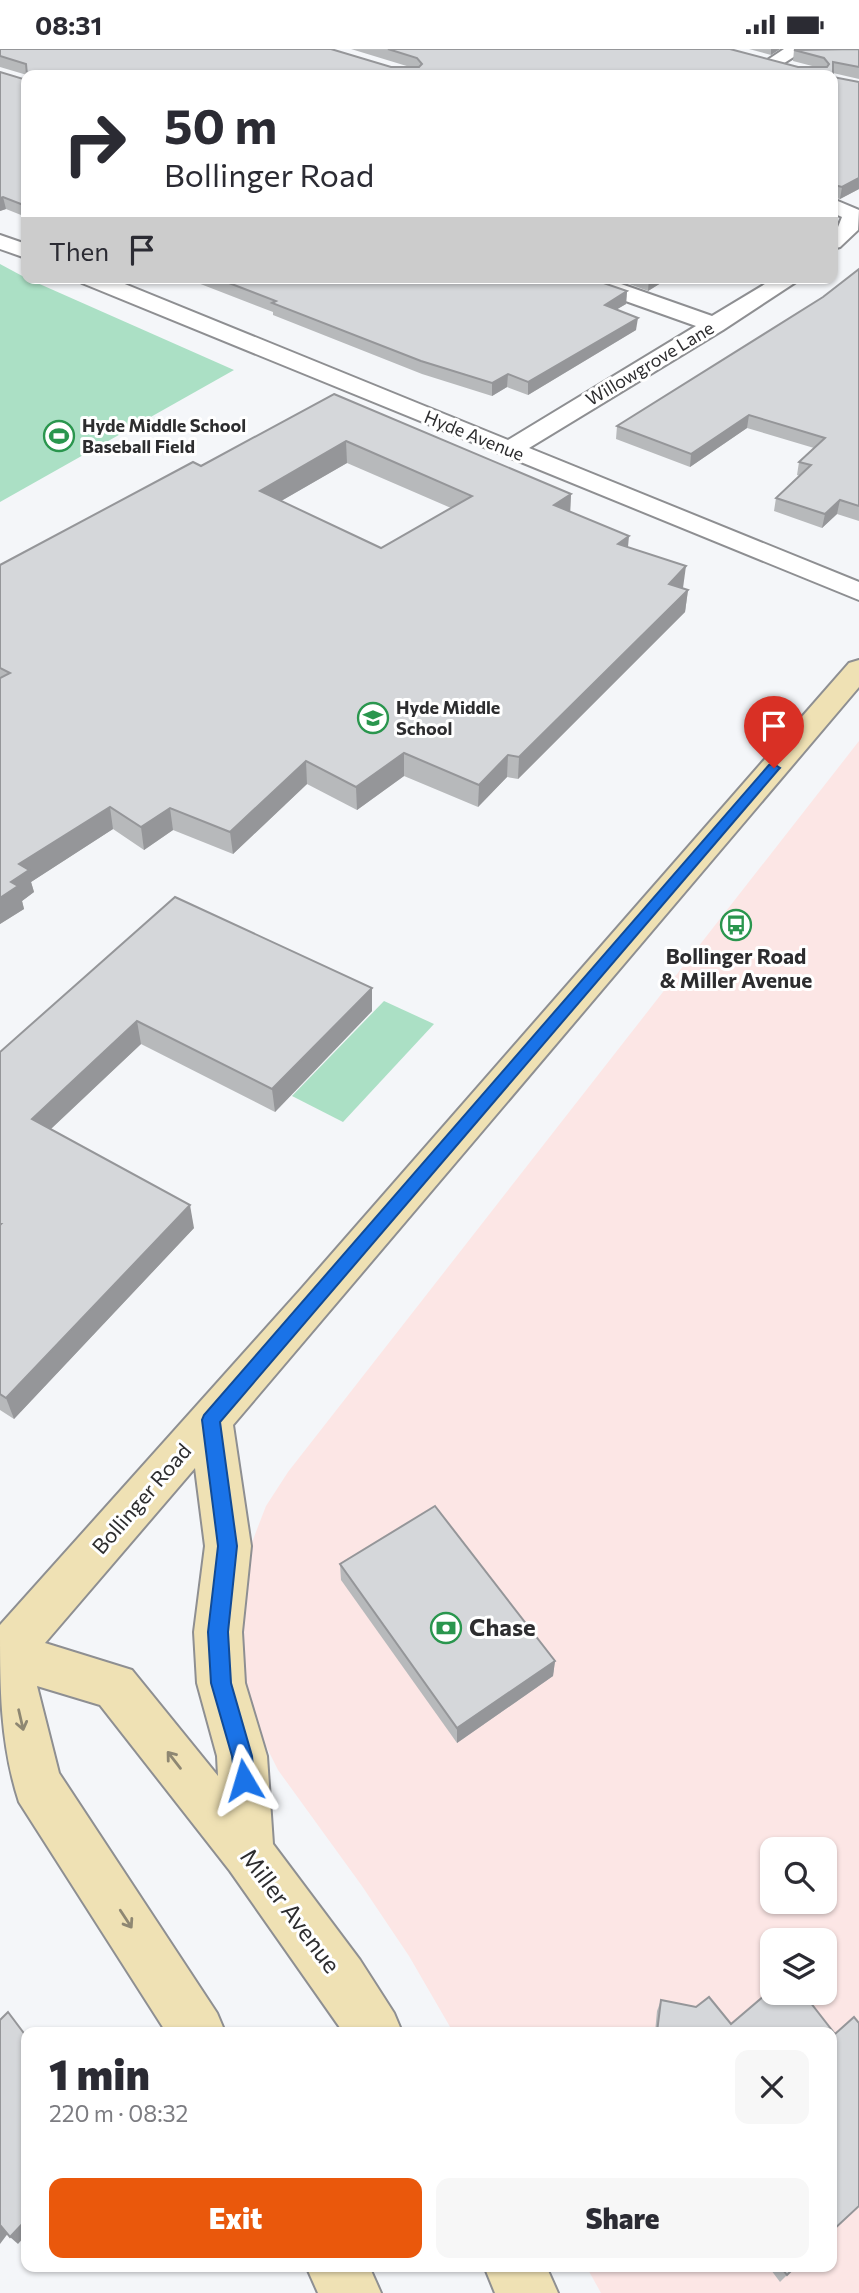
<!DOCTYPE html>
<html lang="en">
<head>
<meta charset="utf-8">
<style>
	:root { --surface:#fff; --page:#f7f7f7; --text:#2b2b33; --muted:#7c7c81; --accent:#ea580c }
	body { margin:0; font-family:Commissioner,sans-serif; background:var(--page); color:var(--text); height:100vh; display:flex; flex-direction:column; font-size:26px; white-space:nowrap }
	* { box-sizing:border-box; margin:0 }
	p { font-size:23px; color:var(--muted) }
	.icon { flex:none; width:38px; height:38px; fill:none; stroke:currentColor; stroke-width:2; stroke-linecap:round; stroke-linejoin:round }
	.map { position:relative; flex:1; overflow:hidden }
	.details { position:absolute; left:21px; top:1978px; width:816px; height:245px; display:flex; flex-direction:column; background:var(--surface); border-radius:14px; box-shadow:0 2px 5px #0004 }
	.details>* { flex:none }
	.guide { position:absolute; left:21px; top:21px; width:817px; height:214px; border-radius:14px; box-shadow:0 2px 5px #0004; background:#fff; color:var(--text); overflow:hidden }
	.fabs { position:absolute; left:760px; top:1788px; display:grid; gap:14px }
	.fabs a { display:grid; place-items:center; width:77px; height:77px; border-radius:14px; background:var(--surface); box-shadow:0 2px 5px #0004; font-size:35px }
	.pin { position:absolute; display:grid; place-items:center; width:60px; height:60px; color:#fff; margin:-72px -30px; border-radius:50% 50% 50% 0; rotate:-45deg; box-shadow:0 0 7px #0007 }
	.pin .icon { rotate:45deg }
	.me { position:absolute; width:77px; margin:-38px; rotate:353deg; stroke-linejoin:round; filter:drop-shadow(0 0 5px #0008) }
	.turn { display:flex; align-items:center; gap:24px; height:147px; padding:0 28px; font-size:32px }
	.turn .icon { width:91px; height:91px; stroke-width:2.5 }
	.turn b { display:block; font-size:49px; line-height:60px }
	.then { display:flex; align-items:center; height:66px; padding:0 28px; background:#0003; gap:14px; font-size:26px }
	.round { display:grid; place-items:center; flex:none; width:74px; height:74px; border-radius:14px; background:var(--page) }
	.summary { display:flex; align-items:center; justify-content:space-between; height:119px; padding:0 28px }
	h1 { font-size:42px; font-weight:800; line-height:52px }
	.action { display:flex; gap:14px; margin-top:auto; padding:14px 28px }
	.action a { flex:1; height:80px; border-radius:14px; background:var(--accent); color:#fff; font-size:28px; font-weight:800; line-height:80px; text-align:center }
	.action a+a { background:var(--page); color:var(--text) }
	.status { display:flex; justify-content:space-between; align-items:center; height:49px; padding:0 35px; background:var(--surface); direction:ltr }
	.status svg { height:19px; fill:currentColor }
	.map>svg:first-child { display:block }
	.commercial { fill:#fce6e5; fill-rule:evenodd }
	.green { fill:#abe0c5 }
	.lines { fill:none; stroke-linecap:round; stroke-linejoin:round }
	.minor-casing { stroke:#8e8f92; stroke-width:4 }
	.secondary-casing { stroke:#8e8f92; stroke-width:4 }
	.minor { fill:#fff; fill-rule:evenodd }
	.secondary { fill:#efe1b4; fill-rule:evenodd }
	.wall { fill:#b7b9bb; fill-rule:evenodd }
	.shaded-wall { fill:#959699 }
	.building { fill:#d5d7da; stroke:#959699; stroke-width:2; fill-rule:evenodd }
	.oneway { stroke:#8e8772 }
	.route { fill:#1a73e8; stroke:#114b97; stroke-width:2 }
	.labels { text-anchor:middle; stroke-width:6; stroke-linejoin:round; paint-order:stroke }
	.far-street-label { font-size:18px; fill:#2d2d2f; stroke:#fff }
	.far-poi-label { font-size:18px; font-weight:bold; fill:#2d2d2f; stroke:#fff; text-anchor:start }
	.poi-label { font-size:21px; font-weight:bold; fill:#2d2d2f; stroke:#fff }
	.street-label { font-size:21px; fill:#2d2d2f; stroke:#fff }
	.near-poi-label { font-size:24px; font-weight:bold; fill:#2d2d2f; stroke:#fff; text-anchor:start }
	.near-street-label { font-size:24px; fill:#2d2d2f; stroke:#fff }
</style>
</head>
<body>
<div class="status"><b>08:31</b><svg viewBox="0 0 49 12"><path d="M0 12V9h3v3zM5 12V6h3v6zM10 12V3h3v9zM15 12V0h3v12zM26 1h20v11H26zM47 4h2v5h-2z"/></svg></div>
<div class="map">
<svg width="859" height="2244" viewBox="0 0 859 2244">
	<rect width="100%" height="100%" fill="#f4f6f9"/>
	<path class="commercial" d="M859,692V2244H601L586,2217H831V1983H453L409,1907L362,1837L278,1721L259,1683L249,1652L238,1600L249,1501L266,1457L288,1423ZM772,1801H824V1853H772ZM772,1892H824V1944H772Z"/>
	<g class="green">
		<polygon points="0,215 26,229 234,321 0,453"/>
		<polygon points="384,952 434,975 343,1073 292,1047"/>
	</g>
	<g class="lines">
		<g class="minor-casing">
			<g id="minor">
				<polygon points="784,0 806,0 778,18 766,18 763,14"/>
				<polygon points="833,150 859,161 858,181 840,198 833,200 833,183 838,178 842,168 833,164"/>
				<polygon points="0,186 26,195 26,209 0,200"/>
				<polygon points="79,229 110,229 508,391 696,277 575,234 572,229 604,229 712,267 775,229 802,229 723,281 529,399 859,533 859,551 82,234"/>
			</g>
		</g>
		<g class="secondary-casing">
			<g id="secondary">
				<path d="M859,611V638L233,1376L251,1497L242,1583L245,1634L267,1707L273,1795L360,1911L394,1964L402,1983H343L230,1822L100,1656L37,1637L59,1724L217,1964L225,1983H166L19,1753C0,1694 0,1638 0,1576L301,1240L849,614ZM195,1419L205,1497L194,1583L197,1634L217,1707L218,1727L132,1621L45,1594Z"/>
				<polygon points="306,2217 369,2217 381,2244 318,2244"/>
				<polygon points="484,2217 546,2217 558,2244 495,2244"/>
			</g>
		</g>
		<use href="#minor" class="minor"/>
		<use href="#secondary" class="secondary"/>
	</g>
	<g class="wall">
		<polygon points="0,0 410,18 351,0 730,0 798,18 816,18 793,12 794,1 859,0 859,30 833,24 27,26 0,18"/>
		<polygon points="749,0 780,0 771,6"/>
		<polygon points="0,23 23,30 26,28 26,168 6,160 0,162"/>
		<polygon points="833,28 859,33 859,140 840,150 833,148"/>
		<polygon points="859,220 859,472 837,465 822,479 774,462 776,449 800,427 797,426 799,413 814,399 747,379 690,418 616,390 617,377 823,248"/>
		<polygon points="185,229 589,229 627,242 626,255 617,260 636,281 528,346 507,338 492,347 422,325 273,266 273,263"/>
		<polygon points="613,229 669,229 648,242"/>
		<path d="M334,345L571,445L570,463L628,499L683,539L688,541L685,563L518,730L507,728L478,758L404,727L357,761L307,735L233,805L173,781L144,801L113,780L31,833L34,843L22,852L24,860L0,875V516L201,417ZM347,414L451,459L381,499L281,452Z"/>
		<polygon points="175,848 372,962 275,1063 141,995 51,1080 194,1179 14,1370 0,1361 0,1003"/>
		<polygon points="340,1515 555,1612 553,1627 457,1694 341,1531"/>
		<polygon points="772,1940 772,1944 803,1944 835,1985 854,1968 859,1974 859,2157 831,2183 831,1983 655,1983 657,1962 661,1951 696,1958 709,1948 731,1975"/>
		<polygon points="768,2217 796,2217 780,2233"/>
	</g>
	<g class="shaded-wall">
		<polygon points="771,0 780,0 771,6"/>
		<polygon points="859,129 859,140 840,150 842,138"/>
		<polygon points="3,148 6,160 0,162 0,149"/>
		<polygon points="649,229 669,229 648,242"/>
		<polygon points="627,242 626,255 604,268 605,256"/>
		<polygon points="638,269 636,281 528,346 528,333"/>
		<polygon points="508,325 507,338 492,347 492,334"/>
		<polygon points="749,366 747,379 690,418 691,405"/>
		<polygon points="346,392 347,414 262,463 260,442"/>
		<polygon points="571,445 570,466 554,456"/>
		<polygon points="840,451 837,465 822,479 825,465"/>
		<polygon points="629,487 627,509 618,495"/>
		<polygon points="686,517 683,539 667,557 669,535"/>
		<polygon points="688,541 685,563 518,730 519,708"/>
		<polygon points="404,704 404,727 357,761 356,738"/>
		<polygon points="508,706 507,728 478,758 479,736"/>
		<polygon points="306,712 307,735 233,805 230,783"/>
		<polygon points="110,758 113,780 31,833 34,843 22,852 24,860 0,875 0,849 11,833 19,815"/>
		<polygon points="170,759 173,781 144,801 141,778"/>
		<polygon points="372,939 372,962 275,1063 272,1040"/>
		<polygon points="137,972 141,995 38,1092 32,1070"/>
		<polygon points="190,1156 194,1179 14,1370 6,1349"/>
		<polygon points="555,1612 553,1627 457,1694 457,1679"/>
		<polygon points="26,2171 26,2186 18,2195 10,2188"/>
		<polygon points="0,2175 9,2183 0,2195"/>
	</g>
	<g class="building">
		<polygon points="0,0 331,0 391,18 419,18 422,15 417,9 388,0 730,0 798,18 827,18 829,15 824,9 794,1 859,0 859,18 833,13 833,26 27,26 26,15 0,7"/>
		<polygon points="0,23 23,30 26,28 26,157 3,148 0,149"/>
		<polygon points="833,28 859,33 859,129 842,138 834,136 833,141"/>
		<polygon points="859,220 859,457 840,451 825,465 776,449 811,416 799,413 825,389 749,366 691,405 617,377 823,248"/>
		<polygon points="216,229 589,229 627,242 605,256 638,269 528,333 508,325 492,334 421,312 272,254 276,252"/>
		<path d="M334,345L571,445L554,456L629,487L618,495L686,517L669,535L688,541L519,708L508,706L479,736L404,704L356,738L306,712L230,783L170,759L141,778L110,758L19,815L29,821L11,833L18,837L0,849V629L10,624L0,619V516L193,413L201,417ZM346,392L472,447L381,499L260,442Z"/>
		<polygon points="175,848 372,939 272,1040 137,972 32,1070 190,1156 6,1349 0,1345 0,1176 1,1175 0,1175 0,1003"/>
		<polygon points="435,1457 555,1612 457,1679 340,1515"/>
		<polygon points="772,1940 772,1944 803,1944 835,1985 854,1968 859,1974 859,2157 831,2183 831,1983 657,1983 661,1951 696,1958 709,1948 731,1975"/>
		<polygon points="8,1963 26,1987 26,2171 10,2188 0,2176 0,1971"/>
		<polygon points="780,2217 796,2217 787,2226"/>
	</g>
	<defs><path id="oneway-shaft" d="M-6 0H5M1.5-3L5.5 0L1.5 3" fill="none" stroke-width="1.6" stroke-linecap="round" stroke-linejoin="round" transform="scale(1.75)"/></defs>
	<g class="oneway">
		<use href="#oneway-shaft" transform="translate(21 1671) rotate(77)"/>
		<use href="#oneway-shaft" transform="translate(174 1711) rotate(-128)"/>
		<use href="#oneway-shaft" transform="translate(126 1870) rotate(57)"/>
	</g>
	<polygon class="route" points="774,715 780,719 778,721 220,1373 237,1497 228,1583 231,1634 252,1707 254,1731 251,1739 244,1742 236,1739 232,1707 211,1634 208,1583 218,1497 202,1371 204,1366 769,716"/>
	<defs>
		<g id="stadium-ring" transform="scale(1.575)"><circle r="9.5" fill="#fff" stroke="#2a964e" stroke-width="1.5"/><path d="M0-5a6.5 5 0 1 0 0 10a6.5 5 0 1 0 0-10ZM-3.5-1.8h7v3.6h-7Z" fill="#2a964e"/></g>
		<g id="school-ring" transform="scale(1.575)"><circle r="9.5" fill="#fff" stroke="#2a964e" stroke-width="1.5"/><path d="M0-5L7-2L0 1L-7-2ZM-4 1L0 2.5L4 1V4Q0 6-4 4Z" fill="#2a964e"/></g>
		<g id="bus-ring" transform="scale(1.575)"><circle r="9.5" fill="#fff" stroke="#2a964e" stroke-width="1.5"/><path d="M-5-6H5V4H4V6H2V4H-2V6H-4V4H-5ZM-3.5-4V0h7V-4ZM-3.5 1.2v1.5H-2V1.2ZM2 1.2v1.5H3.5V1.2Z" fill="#2a964e"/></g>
		<g id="bank-ring" transform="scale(1.575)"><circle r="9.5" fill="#fff" stroke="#2a964e" stroke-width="1.5"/><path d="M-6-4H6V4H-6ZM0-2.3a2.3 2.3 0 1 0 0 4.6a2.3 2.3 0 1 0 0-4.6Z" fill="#2a964e"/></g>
	</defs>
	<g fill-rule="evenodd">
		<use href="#stadium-ring" x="59" y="387"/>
		<use href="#school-ring" x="373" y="669"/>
		<use href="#bus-ring" x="736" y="876"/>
		<use href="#bank-ring" x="446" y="1579"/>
	</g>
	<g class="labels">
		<g class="far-street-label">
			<text transform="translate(650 315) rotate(-31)" y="6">Willowgrove Lane</text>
			<text transform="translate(474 387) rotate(22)" y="6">Hyde Avenue</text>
		</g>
		<g class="far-poi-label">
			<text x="82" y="383">Hyde Middle School<tspan x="82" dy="21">Baseball Field</tspan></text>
			<text x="396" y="665">Hyde Middle<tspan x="396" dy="21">School</tspan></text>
		</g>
		<g class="poi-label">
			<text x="736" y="915">Bollinger Road<tspan x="736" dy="24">&amp; Miller Avenue</tspan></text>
		</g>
		<g class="street-label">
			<text transform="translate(142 1450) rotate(-49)" y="7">Bollinger Road</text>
		</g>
		<g class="near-poi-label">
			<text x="469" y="1587">Chase</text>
		</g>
		<g class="near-street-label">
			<text transform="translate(290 1862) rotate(53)" y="8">Miller Avenue</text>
		</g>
	</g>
</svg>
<div class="fabs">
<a><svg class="icon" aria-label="search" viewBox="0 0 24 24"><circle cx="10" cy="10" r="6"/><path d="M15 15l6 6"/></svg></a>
<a><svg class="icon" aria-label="layers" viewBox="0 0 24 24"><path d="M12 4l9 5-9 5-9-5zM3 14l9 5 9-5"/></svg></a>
</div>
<div class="pin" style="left:774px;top:719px;background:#d93025"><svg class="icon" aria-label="arrive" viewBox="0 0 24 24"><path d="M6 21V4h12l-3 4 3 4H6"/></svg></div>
<svg class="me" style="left:244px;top:1731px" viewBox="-20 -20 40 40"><path d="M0-17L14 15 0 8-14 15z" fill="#1a73e8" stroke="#fff" stroke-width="4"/></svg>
<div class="guide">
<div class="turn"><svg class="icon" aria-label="right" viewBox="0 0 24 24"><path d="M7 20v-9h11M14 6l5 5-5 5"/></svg><div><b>50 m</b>Bollinger Road</div></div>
<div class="then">Then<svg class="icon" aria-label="arrive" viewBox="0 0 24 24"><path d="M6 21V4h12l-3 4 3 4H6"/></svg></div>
</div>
<section class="details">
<div class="summary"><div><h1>1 min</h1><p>220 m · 08:32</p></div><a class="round"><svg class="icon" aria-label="close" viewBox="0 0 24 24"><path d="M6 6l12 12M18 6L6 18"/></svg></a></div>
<div class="action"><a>Exit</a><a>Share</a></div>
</section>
</div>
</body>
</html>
